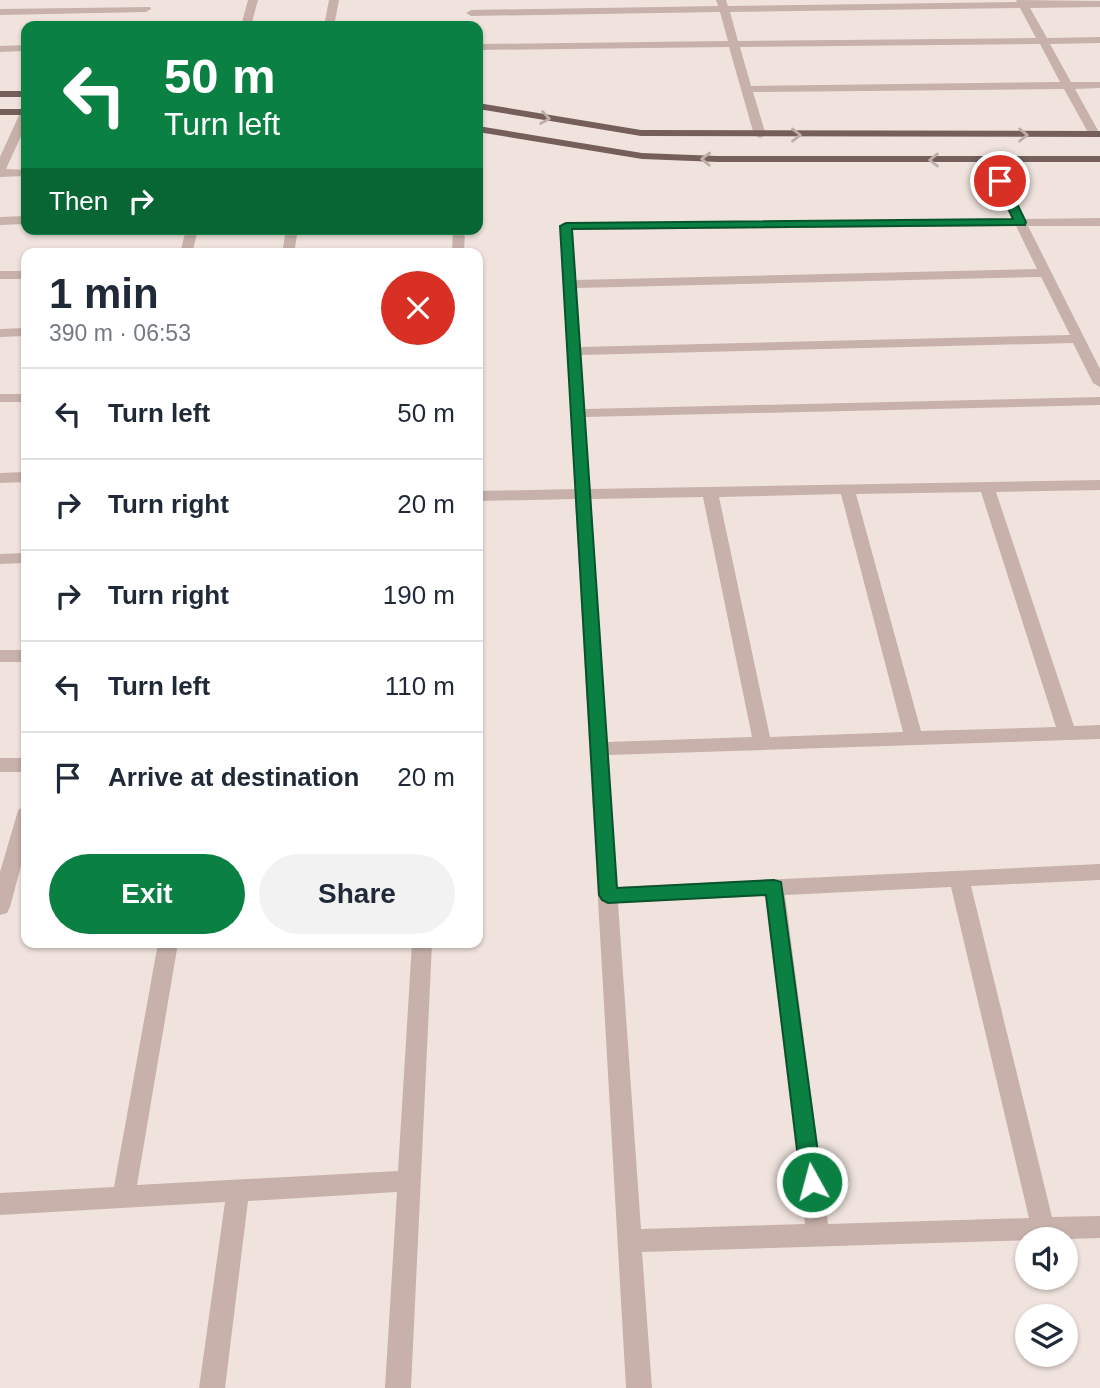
<!DOCTYPE html>
<html lang="en">
<head>
<meta charset="utf-8">
<style>
	:root { --surface:#fff; --page:#f2f2f3; --text:#1f2937; --muted:#747a83; --line:#e0e1e3; --accent:#0b8043 }
	body { margin:0; font-family:Helvetica,sans-serif; background:var(--page); color:var(--text); height:100vh; display:flex; flex-direction:column; font-size:26px; white-space:nowrap }
	* { box-sizing:border-box; margin:0 }
	p { font-size:23px; color:var(--muted) }
	.icon { flex:none; width:38px; height:38px; fill:none; stroke:currentColor; stroke-width:2; stroke-linecap:round; stroke-linejoin:round }
	.map { position:relative; flex:1; overflow:hidden }
	.sheet { position:absolute; left:21px; top:248px; width:462px; height:700px; display:flex; flex-direction:column; background:var(--surface); border-radius:14px; box-shadow:0 2px 5px #0004 }
	.sheet>* { flex:none }
	.top-card { position:absolute; left:21px; top:21px; width:462px; height:214px; border-radius:14px; box-shadow:0 2px 5px #0004; background:#0b8043; color:#fff; overflow:hidden }
	.fabs { position:absolute; left:1015px; top:1227px; display:grid; gap:14px }
	.fabs a { display:grid; place-items:center; width:63px; height:63px; border-radius:50%; background:var(--surface); box-shadow:0 2px 5px #0004; font-size:35px }
	.pin { position:absolute; display:grid; place-items:center; width:60px; height:60px; color:#fff; margin:-30px; border:4px solid #fff; border-radius:50%; box-shadow:0 2px 7px #0007 }
	.me { position:absolute; width:77px; margin:-38px; rotate:353deg; stroke-linejoin:round; filter:drop-shadow(0 0 5px #0008) }
	.turn { display:flex; align-items:center; gap:24px; height:147px; padding:0 28px; font-size:32px }
	.turn .icon { width:91px; height:91px; stroke-width:2.5 }
	.turn b { display:block; font-size:49px; line-height:60px }
	.then { display:flex; align-items:center; height:66px; padding:0 28px; background:#0003; gap:14px; font-size:26px }
	.round { display:grid; place-items:center; flex:none; width:74px; height:74px; border-radius:37px; background:var(--page) }
	.head { display:flex; align-items:center; justify-content:space-between; height:119px; padding:0 28px }
	h1 { font-size:42px; font-weight:700; line-height:52px }
	.button { display:flex; gap:14px; margin-top:auto; padding:14px 28px }
	.button a { flex:1; height:80px; border-radius:42px; background:var(--accent); color:#fff; font-size:28px; font-weight:700; line-height:80px; text-align:center }
	.button a+a { background:var(--page); color:var(--text) }
	ul { padding:0; list-style:none }
	li { display:flex; align-items:center; gap:21px; height:91px; padding:0 28px; border-top:2px solid var(--line) }
	li div { flex:1 }
	li b { display:block; font-size:26px }
	li em { font-style:normal }
	.map>svg:first-child { display:block }
	.lines { fill:none; stroke-linecap:round; stroke-linejoin:round }
	.minor { fill:#c7b1aa; fill-rule:evenodd }
	.major { fill:#765f5b; fill-rule:evenodd }
	.oneway { stroke:#beaea9 }
	.route { fill:#0b8043; stroke:#07532c; stroke-width:2 }
</style>
</head>
<body>
<div class="map">
<svg width="1100" height="1388" viewBox="0 0 1100 1388">
	<rect width="100%" height="100%" fill="#f0e3dd"/>
	<g class="lines">
		<g class="minor">
			<polygon points="248,0 258,0 251,26 241,26"/>
			<polygon points="329,0 339,0 334,26 324,26"/>
			<path d="M716,0H726L728,6L1017,2L1016,0L1100,1V7L1030,8L1047,38L1100,37V43L1050,44L1071,82H1100V88L1075,89L1100,134L1090,136L1064,89L753,92L766,135L760,138L754,135L729,47L478,50V44L728,41L720,12L471,16L466,13L471,10L718,6ZM1020,8L1036,38L738,41L730,12ZM1040,44L1060,82L751,86L740,47Z"/>
			<polygon points="150,7 151,9 146,12 0,15 0,9"/>
			<polygon points="26,45 26,51 0,52 0,46"/>
			<polygon points="26,110 26,125 6,169 26,170 26,176 0,177 0,157 20,113"/>
			<path d="M990,158L996,161L1025,219L1100,218V226H1028L1100,369V387L1093,383L1073,343L581,355L585,409L1100,397V405L585,417L590,489L1100,480V490L996,492L1074,726L1100,725V739L608,755L617,887L1100,864V880L971,886L1052,1217L1100,1216V1238L642,1252L652,1388H626L575,499L478,501V491L575,489L563,284L562,223L1013,219L984,161ZM1016,226L1037,269L576,280L572,230ZM1041,277L1070,335L580,347L576,288ZM981,492L1056,727L921,731L856,494ZM841,494L903,732L770,737L719,497ZM703,497L752,737L607,742L591,499ZM951,887L1029,1218L828,1224L785,895ZM765,896L805,1224L641,1229L618,903Z"/>
			<polygon points="26,216 26,224 0,225 0,217"/>
			<polygon points="186,229 198,229 192,254 180,254"/>
			<polygon points="286,229 298,229 294,254 282,254"/>
			<polygon points="453,229 465,229 464,254 452,254"/>
			<rect x="0" y="271" width="26" height="8"/>
			<polygon points="26,328 26,336 0,337 0,329"/>
			<rect x="0" y="394" width="26" height="8"/>
			<polygon points="26,472 26,482 0,483 0,473"/>
			<polygon points="26,553 26,563 0,564 0,554"/>
			<rect x="0" y="650" width="26" height="12"/>
			<rect x="0" y="758" width="26" height="14"/>
			<polygon points="26,807 26,847 10,907 7,913 0,915 0,872 17,814 19,809"/>
			<polygon points="158,943 178,943 137,1185 398,1171 412,943 432,943 411,1388 385,1388 397,1192 248,1201 225,1388 199,1388 225,1202 0,1215 0,1193 114,1187"/>
		</g>
		<g class="major">
			<rect x="0" y="91" width="26" height="6"/>
			<polygon points="478,103 641,130 1100,131 1100,137 641,136 478,109"/>
			<rect x="0" y="109" width="26" height="6"/>
			<polygon points="478,126 642,153 718,156 1100,156 1100,162 718,162 642,159 478,132"/>
		</g>
	</g>
	<defs><path id="oneway-chevron" d="M-2-3.5L2.5 0L-2 3.5" fill="none" stroke-width="1.6" stroke-linecap="round" stroke-linejoin="round" transform="scale(1.75)"/></defs>
	<g class="oneway">
		<use href="#oneway-chevron" transform="translate(545 118) rotate(9)"/>
		<use href="#oneway-chevron" transform="translate(796 135)"/>
		<use href="#oneway-chevron" transform="translate(1023 135)"/>
		<use href="#oneway-chevron" transform="translate(706 159) rotate(-178)"/>
		<use href="#oneway-chevron" transform="translate(934 160) rotate(-180)"/>
	</g>
	<polygon class="route" points="1000,178 1006,181 1026,222 1025,225 572,229 617,888 774,880 781,882 822,1182 819,1189 812,1192 804,1189 801,1182 766,895 608,903 602,900 599,895 560,226 566,223 1013,219 995,181"/>
</svg>
<div class="fabs">
<a><svg class="icon" aria-label="sound" viewBox="0 0 24 24"><path d="M4 9h4l5-4v14l-5-4H4zM17 9q2 3 0 6"/></svg></a>
<a><svg class="icon" aria-label="layers" viewBox="0 0 24 24"><path d="M12 4l9 5-9 5-9-5zM3 14l9 5 9-5"/></svg></a>
</div>
<div class="pin" style="left:1000px;top:181px;background:#d93025"><svg class="icon" aria-label="arrive" viewBox="0 0 24 24"><path d="M6 21V4h12l-3 4 3 4H6"/></svg></div>
<svg class="me" style="left:812px;top:1182px" viewBox="-20 -20 40 40"><circle r="17" fill="#0b8043" stroke="#fff" stroke-width="3"/><path d="M0-11L8 9 0 5-8 9z" fill="#fff"/></svg>
<div class="top-card">
<div class="turn"><svg class="icon" aria-label="left" viewBox="0 0 24 24"><path d="M17 20v-9H6M10 6l-5 5 5 5"/></svg><div><b>50 m</b>Turn left</div></div>
<div class="then">Then<svg class="icon" aria-label="right" viewBox="0 0 24 24"><path d="M7 20v-9h11M14 6l5 5-5 5"/></svg></div>
</div>
<section class="sheet">
<div class="head"><div><h1>1 min</h1><p>390 m · 06:53</p></div><a class="round" style="background:#d93025;color:#fff"><svg class="icon" aria-label="close" viewBox="0 0 24 24"><path d="M6 6l12 12M18 6L6 18"/></svg></a></div>
<ul>
<li><svg class="icon" aria-label="left" viewBox="0 0 24 24"><path d="M17 20v-9H6M10 6l-5 5 5 5"/></svg><div><b>Turn left</b></div><em>50 m</em></li>
<li><svg class="icon" aria-label="right" viewBox="0 0 24 24"><path d="M7 20v-9h11M14 6l5 5-5 5"/></svg><div><b>Turn right</b></div><em>20 m</em></li>
<li><svg class="icon" aria-label="right" viewBox="0 0 24 24"><path d="M7 20v-9h11M14 6l5 5-5 5"/></svg><div><b>Turn right</b></div><em>190 m</em></li>
<li><svg class="icon" aria-label="left" viewBox="0 0 24 24"><path d="M17 20v-9H6M10 6l-5 5 5 5"/></svg><div><b>Turn left</b></div><em>110 m</em></li>
<li><svg class="icon" aria-label="arrive" viewBox="0 0 24 24"><path d="M6 21V4h12l-3 4 3 4H6"/></svg><div><b>Arrive at destination</b></div><em>20 m</em></li>
</ul>
<div class="button"><a>Exit</a><a>Share</a></div>
</section>
</div>
</body>
</html>
